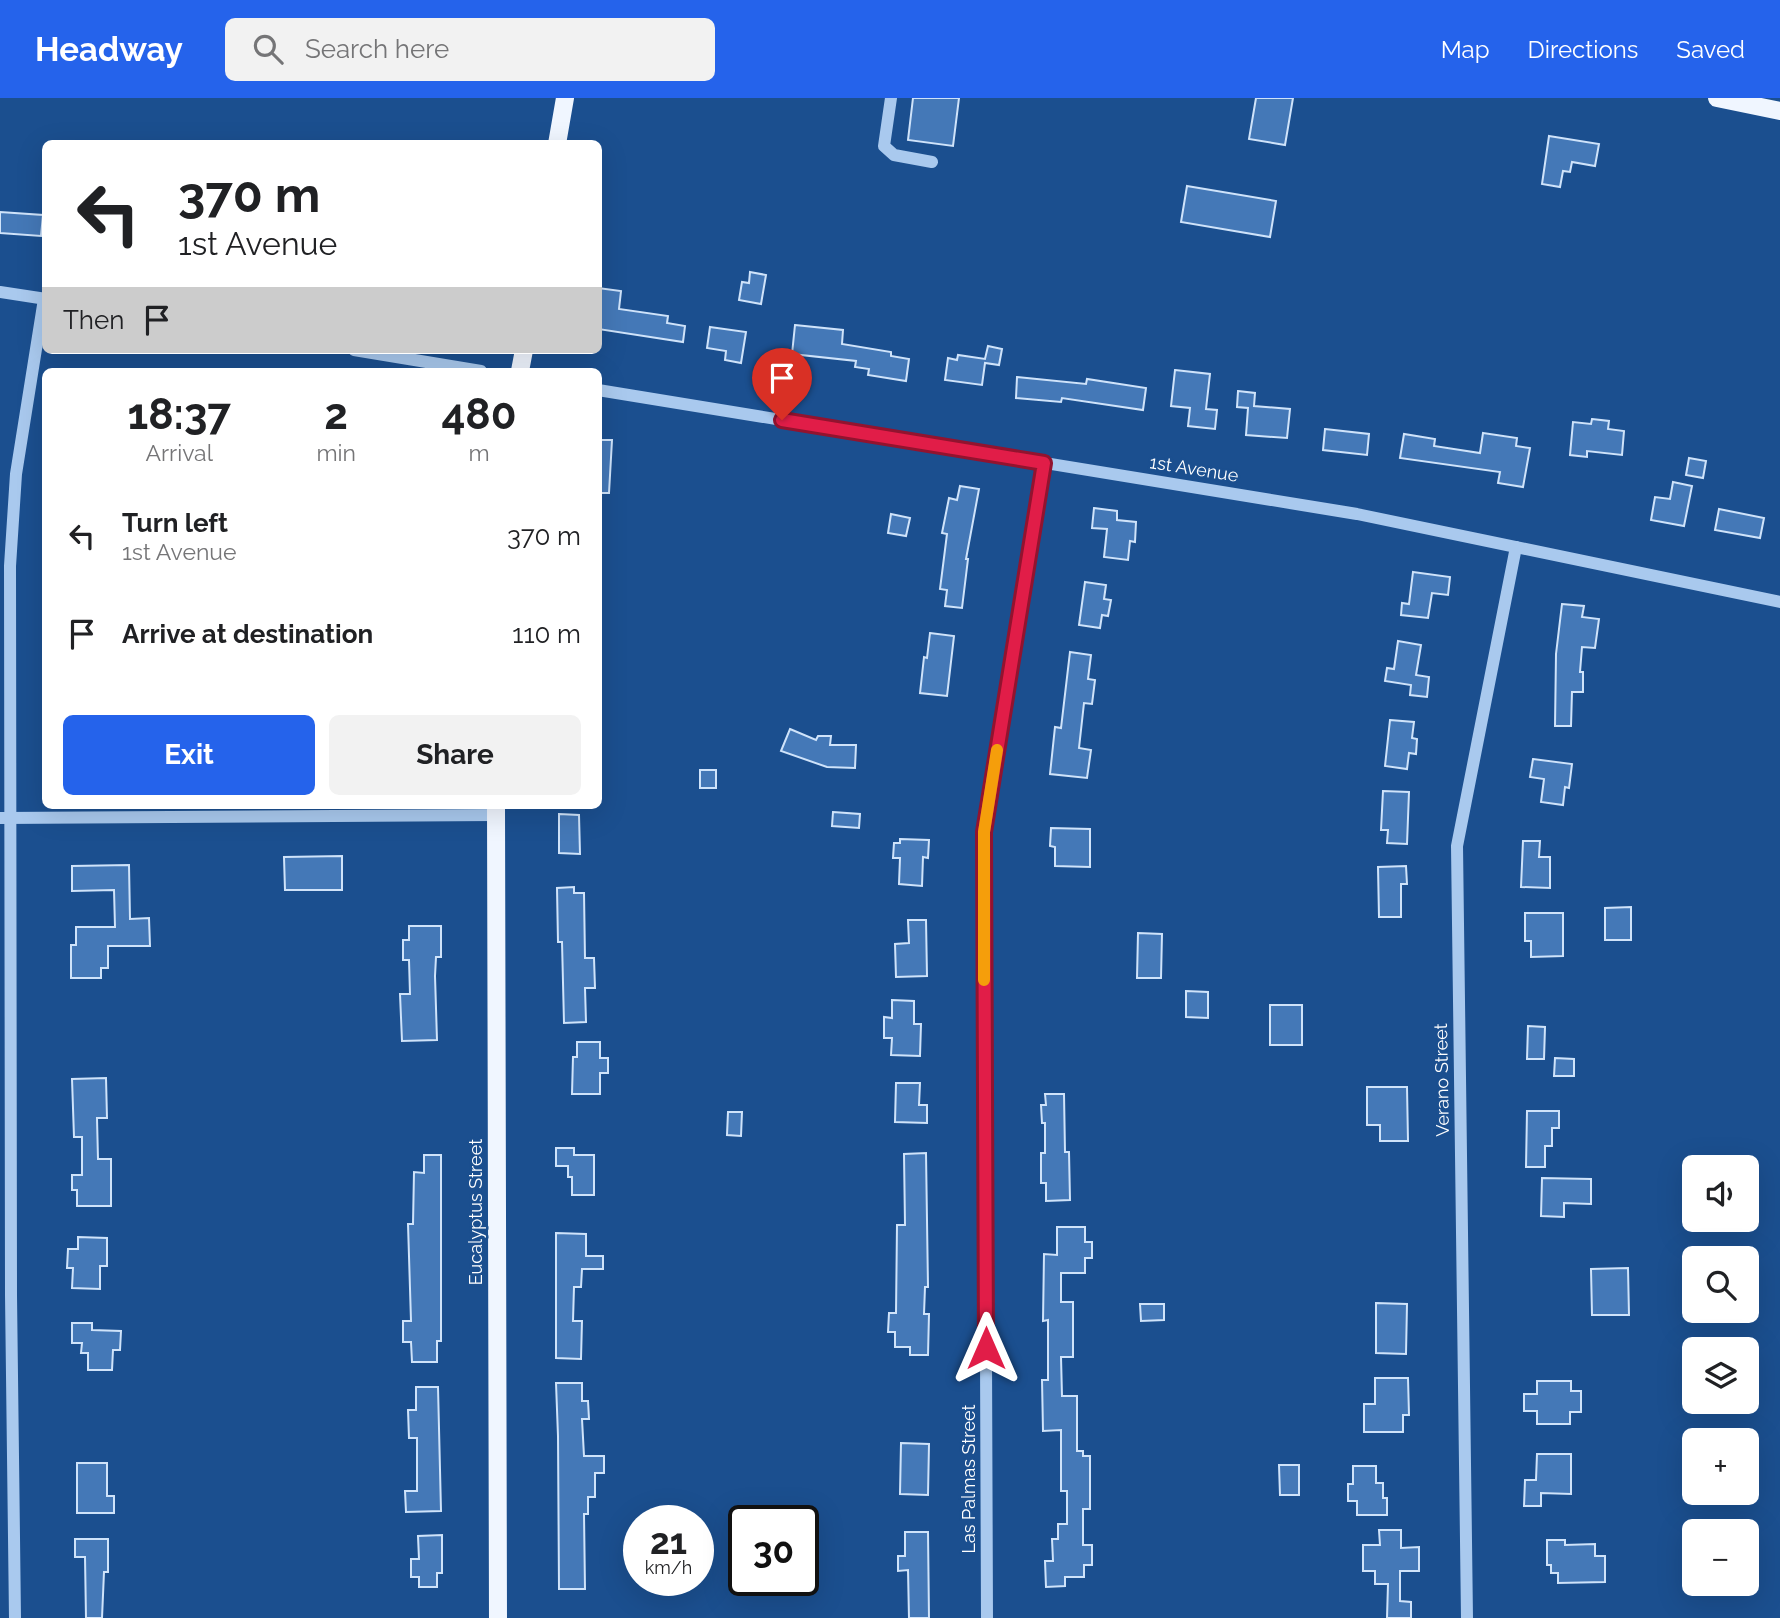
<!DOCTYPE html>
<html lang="en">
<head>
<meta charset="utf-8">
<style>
	:root { --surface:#fff; --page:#f2f2f2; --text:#202124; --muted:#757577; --accent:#2563eb }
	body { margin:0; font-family:Raleway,sans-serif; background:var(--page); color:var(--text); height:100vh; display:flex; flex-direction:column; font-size:26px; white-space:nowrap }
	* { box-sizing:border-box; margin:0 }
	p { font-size:23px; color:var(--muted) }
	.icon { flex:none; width:38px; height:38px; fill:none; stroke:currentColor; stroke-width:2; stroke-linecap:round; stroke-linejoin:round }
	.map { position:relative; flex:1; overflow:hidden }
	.panel { position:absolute; left:42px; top:270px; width:560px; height:441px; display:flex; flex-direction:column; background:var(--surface); border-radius:10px; box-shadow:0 7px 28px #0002 }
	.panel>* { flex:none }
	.hud { position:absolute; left:42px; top:42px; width:560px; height:214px; border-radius:10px; box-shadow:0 7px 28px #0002; background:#fff; color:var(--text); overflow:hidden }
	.controls { position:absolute; left:1682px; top:1057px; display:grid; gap:14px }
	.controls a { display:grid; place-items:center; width:77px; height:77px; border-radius:10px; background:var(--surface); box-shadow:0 7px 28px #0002; font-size:35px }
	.speed { position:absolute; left:623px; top:1407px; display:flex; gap:14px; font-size:35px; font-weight:700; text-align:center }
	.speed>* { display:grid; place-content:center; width:91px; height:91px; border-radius:50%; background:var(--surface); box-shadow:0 7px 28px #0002; line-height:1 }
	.speed small { font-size:18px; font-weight:400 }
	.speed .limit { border:4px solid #111; border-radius:10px; background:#fff; color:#111 }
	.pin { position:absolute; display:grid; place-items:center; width:60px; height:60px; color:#fff; margin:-72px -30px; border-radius:50% 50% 50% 0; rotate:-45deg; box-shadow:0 0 7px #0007 }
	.pin .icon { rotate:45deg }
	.me { position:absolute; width:77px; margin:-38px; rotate:0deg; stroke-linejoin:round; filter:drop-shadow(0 0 5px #0008) }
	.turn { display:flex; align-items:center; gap:24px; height:147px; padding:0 21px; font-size:32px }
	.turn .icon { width:91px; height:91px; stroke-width:2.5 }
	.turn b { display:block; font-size:49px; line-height:60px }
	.then { display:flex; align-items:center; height:66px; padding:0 21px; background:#0003; gap:14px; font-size:26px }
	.eta { display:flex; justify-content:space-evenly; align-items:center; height:119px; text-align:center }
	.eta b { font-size:42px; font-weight:700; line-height:49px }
	.action { display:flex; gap:14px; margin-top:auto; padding:14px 21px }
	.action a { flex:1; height:80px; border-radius:10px; background:var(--accent); color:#fff; font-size:28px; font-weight:700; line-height:80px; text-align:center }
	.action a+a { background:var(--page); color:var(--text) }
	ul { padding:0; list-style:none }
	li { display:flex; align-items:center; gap:21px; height:98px; padding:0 21px }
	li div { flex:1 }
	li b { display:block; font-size:26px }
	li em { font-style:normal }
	header { display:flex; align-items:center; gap:42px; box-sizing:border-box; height:98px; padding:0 35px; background:var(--accent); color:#fff }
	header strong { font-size:33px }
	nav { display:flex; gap:38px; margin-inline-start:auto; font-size:24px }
	.search { width:490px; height:63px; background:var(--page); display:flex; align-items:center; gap:18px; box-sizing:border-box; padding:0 24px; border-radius:10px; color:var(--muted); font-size:26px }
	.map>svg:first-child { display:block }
	.building { fill:#4478b7; stroke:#cfe3fa; stroke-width:2 }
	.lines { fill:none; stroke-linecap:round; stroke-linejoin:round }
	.minor { stroke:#a9c9ee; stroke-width:12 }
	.major { stroke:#f0f6ff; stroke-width:18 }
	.route-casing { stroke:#92132f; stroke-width:18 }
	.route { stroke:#e11d48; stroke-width:12 }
	.slow { stroke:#f59e0b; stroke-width:12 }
	.labels { text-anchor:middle; stroke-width:5; stroke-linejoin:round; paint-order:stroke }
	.street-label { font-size:18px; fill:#fff; stroke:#1b4f8f }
</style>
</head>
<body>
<header>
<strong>Headway</strong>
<div class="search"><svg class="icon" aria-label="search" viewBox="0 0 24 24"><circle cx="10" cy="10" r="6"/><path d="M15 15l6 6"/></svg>Search here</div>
<nav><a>Map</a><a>Directions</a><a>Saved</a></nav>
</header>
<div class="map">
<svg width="1780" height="1520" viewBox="0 0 1780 1520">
	<rect width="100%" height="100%" fill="#1b4f8f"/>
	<g class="building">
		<polygon points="913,0 959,0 953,48 908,42"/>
		<polygon points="1256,0 1293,0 1285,47 1249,41"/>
		<polygon points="1549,38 1599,46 1595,68 1572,64 1570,74 1563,73 1560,89 1542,86"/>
		<polygon points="1187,88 1276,103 1270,139 1181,124"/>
		<polygon points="0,114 43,117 41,138 0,135"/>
		<polygon points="750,174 766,177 761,206 739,202 742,184 749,185"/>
		<polygon points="598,190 621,193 619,211 668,218 667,225 685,228 683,244 598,231"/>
		<polygon points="795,227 843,232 842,246 891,254 891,258 909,261 906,283 868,277 869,271 855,269 856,263 792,256"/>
		<polygon points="710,229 746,234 741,265 725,262 726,253 707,250"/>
		<polygon points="988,248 1002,251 999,267 985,265 982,287 945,282 948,260 957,262 958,257 985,261"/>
		<polygon points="1175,272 1210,276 1206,311 1217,312 1215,331 1188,328 1190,310 1171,308"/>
		<polygon points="1017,279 1086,286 1087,281 1146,290 1143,312 1062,300 1061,304 1016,300"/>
		<polygon points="1238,293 1255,295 1254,308 1290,311 1287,340 1246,337 1248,310 1237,309"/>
		<polygon points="1592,321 1609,323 1608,331 1624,333 1622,357 1587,353 1587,359 1570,357 1573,324 1591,326"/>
		<polygon points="1325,331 1369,336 1367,357 1323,352"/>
		<polygon points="1483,335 1517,340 1516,348 1530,350 1523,389 1498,385 1500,374 1400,360 1404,336 1435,341 1434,348 1480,355"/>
		<polygon points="598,342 612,342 609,395 598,395"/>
		<polygon points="1689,360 1706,363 1703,380 1686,377"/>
		<polygon points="1673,384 1692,388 1684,428 1651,422 1655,399 1670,401"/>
		<polygon points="960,388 979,391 966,461 968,461 962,510 945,508 947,492 940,491 947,436 942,435 949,400 957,402"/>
		<polygon points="1094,410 1117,413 1117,422 1136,424 1135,444 1130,443 1128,462 1104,459 1107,431 1092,430"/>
		<polygon points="1719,411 1764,420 1760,440 1715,432"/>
		<polygon points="891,416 910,420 906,438 888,435"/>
		<polygon points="1413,474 1450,479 1448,497 1432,495 1428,520 1401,517 1402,505 1409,506"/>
		<polygon points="1085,484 1106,487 1104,501 1111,502 1108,518 1102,517 1100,530 1079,527"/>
		<polygon points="1562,506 1584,508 1582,519 1599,521 1595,550 1582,549 1580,574 1583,574 1583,594 1572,594 1571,628 1555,628 1556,556"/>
		<polygon points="930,535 954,538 947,598 920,595 924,559 927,560"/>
		<polygon points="1398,543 1421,547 1416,577 1429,579 1427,599 1410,597 1411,587 1385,583 1387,570 1394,571"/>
		<polygon points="1070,554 1091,557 1088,581 1095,582 1092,606 1084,605 1079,650 1091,652 1087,680 1050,676 1055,629 1061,630"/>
		<polygon points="1390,622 1414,624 1412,640 1417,641 1416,656 1409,655 1407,671 1385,668"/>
		<polygon points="790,631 816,642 818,638 831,638 830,647 856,647 855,670 827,669 781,653"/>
		<polygon points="1533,661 1572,666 1569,690 1565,689 1563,707 1541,704 1544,681 1530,679"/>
		<rect x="700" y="672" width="16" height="18"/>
		<polygon points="1383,693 1409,694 1407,746 1387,745 1388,732 1381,732"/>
		<polygon points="833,714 860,716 859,730 832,728"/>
		<polygon points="559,716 579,717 580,756 559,755"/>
		<polygon points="1051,730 1090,731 1090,769 1055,768 1055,749 1050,748"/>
		<polygon points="900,741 929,742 928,760 923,759 922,788 899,786 900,760 893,760 894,745 900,745"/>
		<polygon points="1523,743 1540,743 1539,759 1550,759 1550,790 1521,789"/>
		<polygon points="342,758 342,792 285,792 284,759"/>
		<polygon points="129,767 130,821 149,820 150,848 108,848 108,870 101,870 101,880 71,880 71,847 76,847 76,829 115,829 114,792 72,793 72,768"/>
		<polygon points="1406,768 1407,786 1401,786 1401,819 1379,819 1378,769"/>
		<polygon points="574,789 574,795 584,795 585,860 594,860 595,890 585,890 586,924 564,925 562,844 558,844 557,790"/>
		<polygon points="1631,809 1631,842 1605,842 1605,810"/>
		<polygon points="1525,815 1563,815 1563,858 1531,859 1531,843 1525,843"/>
		<polygon points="908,822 926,822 927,878 896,879 895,846 909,845"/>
		<polygon points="409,828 441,828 441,859 436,859 435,878 437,942 402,943 400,896 410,896 409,862 403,862 403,842 409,842"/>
		<polygon points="1138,835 1162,836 1161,880 1137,880"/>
		<polygon points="1186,893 1208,894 1208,920 1186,919"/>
		<polygon points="892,902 914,903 914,926 921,926 920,958 891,957 892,940 884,940 884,919 892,920"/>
		<rect x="1270" y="907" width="32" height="40"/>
		<polygon points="1528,928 1545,929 1544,961 1527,961"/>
		<polygon points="577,944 600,944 600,960 608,960 608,975 600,975 600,996 572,996 573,959 577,959"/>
		<polygon points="1555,960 1574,961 1574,978 1554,978"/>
		<polygon points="106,980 107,1020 97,1020 98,1061 111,1061 111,1108 77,1108 77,1092 72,1092 72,1077 82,1077 82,1039 74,1039 72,981"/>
		<polygon points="896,985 920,985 919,1007 927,1007 927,1025 895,1024"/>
		<polygon points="1367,989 1407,989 1408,1043 1380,1043 1380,1027 1367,1027"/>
		<polygon points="1045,996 1064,996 1065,1054 1069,1054 1070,1102 1046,1103 1046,1085 1041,1085 1041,1055 1045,1055 1045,1025 1042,1025 1041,1007 1046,1007"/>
		<polygon points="1527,1013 1559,1013 1559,1030 1552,1030 1552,1048 1545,1048 1545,1069 1526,1069"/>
		<polygon points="728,1014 742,1014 741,1038 727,1037"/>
		<polygon points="556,1050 574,1050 574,1057 594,1057 594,1097 572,1097 572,1079 568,1079 568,1068 556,1068"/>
		<polygon points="926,1055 928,1189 925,1189 924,1216 929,1216 928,1257 910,1257 910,1249 895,1249 895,1234 888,1234 889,1215 896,1215 897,1127 905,1127 904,1056"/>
		<polygon points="424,1057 441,1057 441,1243 437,1243 437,1264 412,1264 411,1244 403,1244 403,1223 411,1223 408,1126 413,1126 414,1074 424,1075"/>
		<polygon points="1542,1080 1591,1081 1591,1106 1564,1105 1564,1119 1541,1118"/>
		<polygon points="1057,1129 1085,1129 1085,1144 1092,1144 1092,1160 1085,1160 1085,1175 1061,1175 1061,1204 1073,1204 1073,1259 1061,1259 1062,1298 1077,1298 1077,1353 1083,1353 1083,1358 1090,1358 1090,1411 1083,1411 1083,1447 1092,1447 1092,1467 1084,1467 1084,1479 1065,1479 1065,1488 1046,1489 1045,1463 1053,1463 1052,1441 1058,1441 1058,1426 1067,1426 1067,1393 1061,1393 1061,1332 1043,1333 1042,1282 1048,1282 1048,1222 1043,1223 1044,1156 1057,1157"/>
		<polygon points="556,1135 586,1136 586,1158 603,1158 603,1171 582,1171 581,1189 574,1189 573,1223 582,1223 581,1261 556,1260"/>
		<polygon points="78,1139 107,1140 107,1168 100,1168 100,1191 72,1190 73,1170 67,1170 68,1151 78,1151"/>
		<polygon points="1628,1170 1629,1217 1592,1217 1591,1171"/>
		<polygon points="1376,1205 1407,1206 1406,1256 1376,1255"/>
		<polygon points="1140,1206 1164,1206 1164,1222 1141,1223"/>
		<polygon points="72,1225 92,1225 92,1232 121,1233 120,1252 113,1252 112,1272 88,1272 88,1255 81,1255 82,1245 72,1245"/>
		<polygon points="1375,1280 1408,1280 1409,1317 1403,1317 1403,1334 1364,1334 1364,1306 1375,1306"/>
		<polygon points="1537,1283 1571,1283 1571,1293 1581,1293 1581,1314 1570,1314 1570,1326 1537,1326 1537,1313 1524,1313 1524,1296 1537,1296"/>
		<polygon points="556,1285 582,1285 582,1303 588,1303 589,1321 582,1321 584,1358 604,1358 604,1375 595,1375 595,1399 588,1399 588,1416 584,1416 585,1491 559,1491 558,1338"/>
		<polygon points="416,1289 438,1289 441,1413 406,1414 405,1393 417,1393 417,1340 409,1340 408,1312 416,1312"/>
		<polygon points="901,1345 929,1346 928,1397 900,1396"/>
		<polygon points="1537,1356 1571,1356 1571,1396 1541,1395 1541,1408 1524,1408 1525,1382 1536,1382"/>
		<polygon points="77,1365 107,1365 107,1398 114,1398 114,1415 77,1415"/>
		<polygon points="1279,1367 1299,1367 1299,1397 1280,1397"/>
		<polygon points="1353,1368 1376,1368 1376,1385 1383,1385 1383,1400 1387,1400 1387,1417 1357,1417 1357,1403 1348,1403 1348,1386 1353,1386"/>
		<polygon points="1379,1432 1401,1432 1401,1450 1419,1449 1419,1473 1400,1473 1400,1503 1411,1504 1411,1520 1387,1520 1388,1486 1375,1486 1375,1473 1363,1473 1363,1447 1380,1447"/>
		<polygon points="905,1434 928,1434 929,1520 909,1520 908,1472 898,1473 898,1458 905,1458"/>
		<polygon points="442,1437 442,1475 437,1475 437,1489 419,1489 419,1479 411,1479 411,1461 419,1461 418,1438"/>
		<polygon points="75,1441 108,1441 108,1474 104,1474 102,1520 86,1520 85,1459 75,1459"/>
		<polygon points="1547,1442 1565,1442 1565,1447 1595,1446 1595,1458 1605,1458 1605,1484 1558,1485 1558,1475 1551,1475 1551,1467 1547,1467"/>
	</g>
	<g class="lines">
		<g class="minor">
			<polyline points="891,0 884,48 894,57 932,64"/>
			<polyline points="0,194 46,201"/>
			<polyline points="354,252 481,273"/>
			<polyline points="598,292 1357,416 1780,504"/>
			<polyline points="0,720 496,717"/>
			<polyline points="15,1520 11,1197 10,468 16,376 44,201"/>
			<polyline points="987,1520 984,734 1043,365"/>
			<polyline points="1467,1520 1457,748 1516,449"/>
		</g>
		<g class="major">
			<polyline points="1717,0 1780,13"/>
			<polyline points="557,46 565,0"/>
			<polyline points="520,273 524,252"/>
			<polyline points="496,707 498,1520"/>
		</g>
	</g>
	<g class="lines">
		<g class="route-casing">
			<polyline id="route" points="782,322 1044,365 984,734 986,1250"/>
		</g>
		<use href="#route" class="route"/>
		<polyline class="slow" points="984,882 984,734 997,652"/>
	</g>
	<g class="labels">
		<g class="street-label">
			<text transform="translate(1194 371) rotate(9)" y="6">1st Avenue</text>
			<text transform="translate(1442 982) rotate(-91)" y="6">Verano Street</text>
			<text transform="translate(476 1114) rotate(-90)" y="6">Eucalyptus Street</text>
			<text transform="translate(969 1381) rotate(-90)" y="6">Las Palmas Street</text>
		</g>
	</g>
</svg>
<div class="controls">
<a><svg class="icon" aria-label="sound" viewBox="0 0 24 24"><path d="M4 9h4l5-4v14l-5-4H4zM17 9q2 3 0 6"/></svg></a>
<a><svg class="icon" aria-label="search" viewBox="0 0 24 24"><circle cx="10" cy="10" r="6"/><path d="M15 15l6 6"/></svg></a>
<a><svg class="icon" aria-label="layers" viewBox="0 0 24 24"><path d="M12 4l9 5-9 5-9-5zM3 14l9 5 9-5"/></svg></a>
<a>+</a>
<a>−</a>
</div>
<div class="speed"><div>21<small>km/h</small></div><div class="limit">30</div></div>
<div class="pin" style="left:782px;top:322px;background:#d93025"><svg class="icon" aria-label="arrive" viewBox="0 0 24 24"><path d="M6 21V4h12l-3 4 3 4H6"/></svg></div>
<svg class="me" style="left:986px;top:1250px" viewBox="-20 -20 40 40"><path d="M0-17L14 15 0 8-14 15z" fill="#e11d48" stroke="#fff" stroke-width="4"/></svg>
<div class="hud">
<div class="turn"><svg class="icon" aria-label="left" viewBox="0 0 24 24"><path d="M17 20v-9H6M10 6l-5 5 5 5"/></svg><div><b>370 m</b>1st Avenue</div></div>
<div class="then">Then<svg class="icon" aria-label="arrive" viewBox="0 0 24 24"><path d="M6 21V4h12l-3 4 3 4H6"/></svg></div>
</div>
<section class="panel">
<div class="eta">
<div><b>18:37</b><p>Arrival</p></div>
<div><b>2</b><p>min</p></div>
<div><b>480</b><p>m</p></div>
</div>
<ul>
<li><svg class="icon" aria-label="left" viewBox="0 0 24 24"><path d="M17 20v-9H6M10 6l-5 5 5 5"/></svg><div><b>Turn left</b><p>1st Avenue</p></div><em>370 m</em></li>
<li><svg class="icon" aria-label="arrive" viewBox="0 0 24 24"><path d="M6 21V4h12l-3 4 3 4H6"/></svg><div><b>Arrive at destination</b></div><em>110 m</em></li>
</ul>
<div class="action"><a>Exit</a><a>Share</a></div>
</section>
</div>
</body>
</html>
